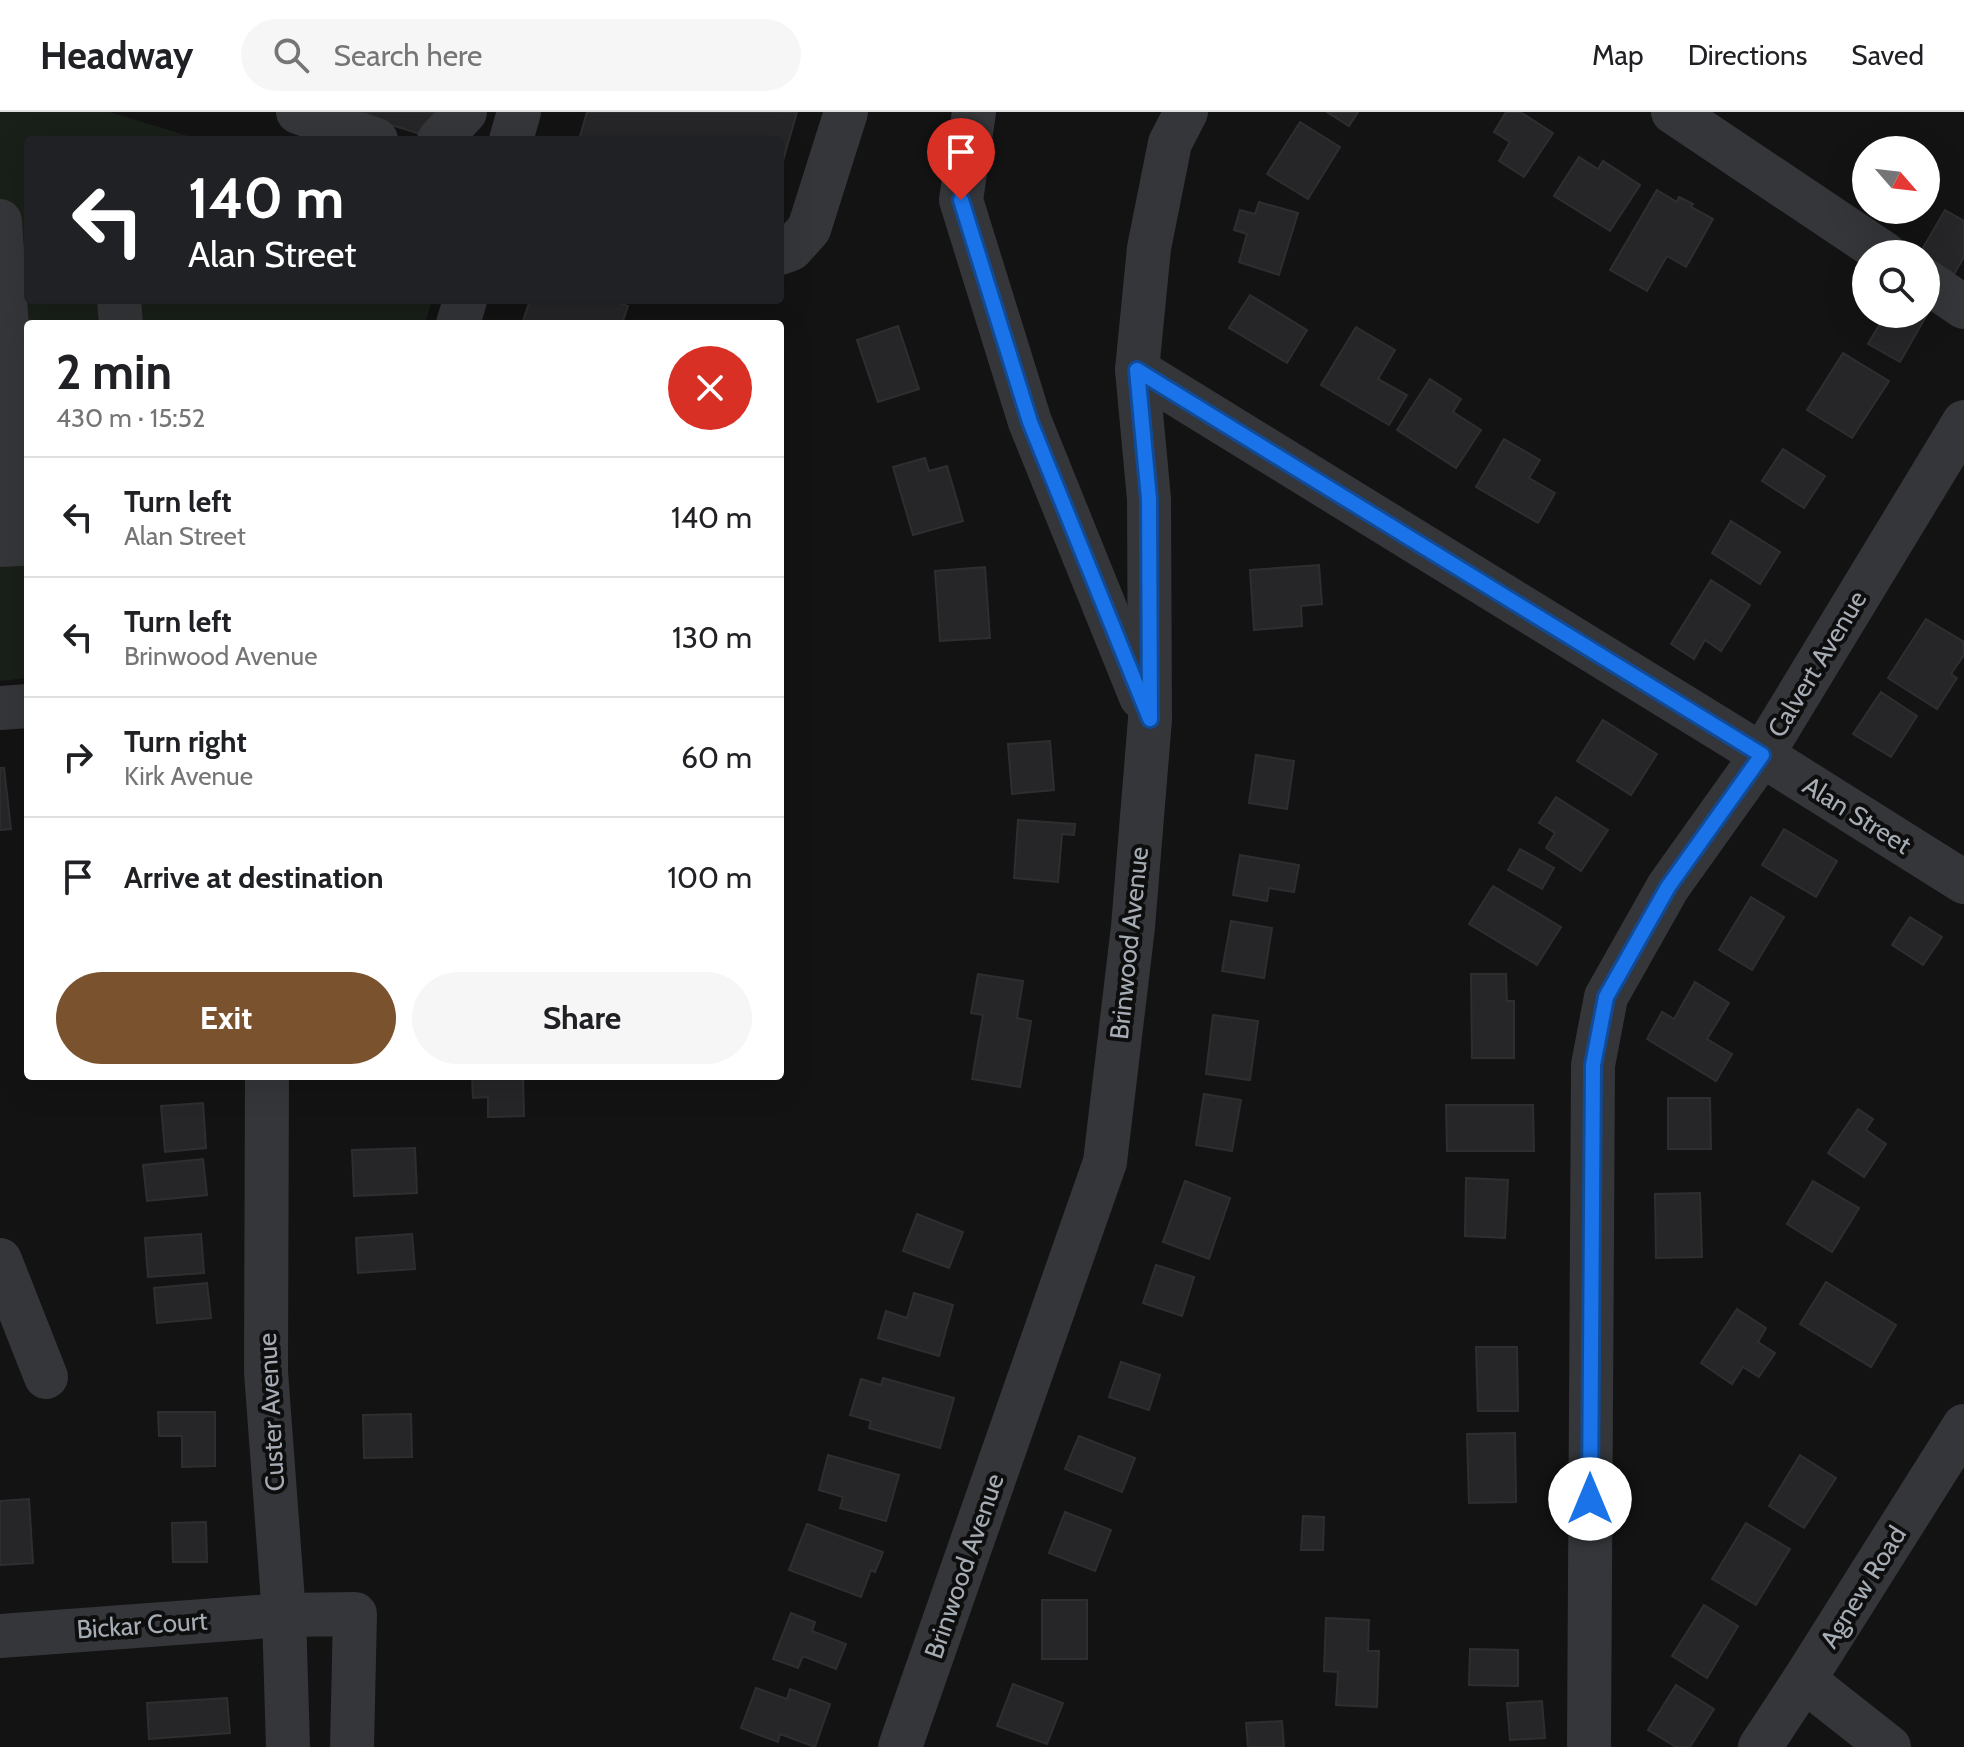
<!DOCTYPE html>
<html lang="en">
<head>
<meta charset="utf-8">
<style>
	:root { --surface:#fff; --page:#f6f6f6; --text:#202124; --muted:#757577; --line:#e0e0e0; --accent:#7a522d }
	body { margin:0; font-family:Cabin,sans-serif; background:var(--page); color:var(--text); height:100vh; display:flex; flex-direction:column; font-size:30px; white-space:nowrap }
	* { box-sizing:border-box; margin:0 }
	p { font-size:26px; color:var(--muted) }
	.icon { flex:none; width:44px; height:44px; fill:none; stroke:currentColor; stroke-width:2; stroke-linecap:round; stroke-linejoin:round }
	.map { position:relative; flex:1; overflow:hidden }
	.sheet { position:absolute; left:24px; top:208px; width:760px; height:760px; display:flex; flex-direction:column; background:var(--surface); border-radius:8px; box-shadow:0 8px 32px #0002 }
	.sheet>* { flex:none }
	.banner { position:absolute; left:24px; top:24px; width:760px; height:168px; border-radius:8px; box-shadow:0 8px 32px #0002; background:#202124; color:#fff; overflow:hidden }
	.needle { width:52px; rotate:118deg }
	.controls { position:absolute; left:1852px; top:24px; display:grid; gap:16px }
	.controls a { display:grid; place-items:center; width:88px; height:88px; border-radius:50%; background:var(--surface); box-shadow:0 8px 32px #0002; font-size:40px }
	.pin { position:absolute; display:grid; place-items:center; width:68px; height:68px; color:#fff; margin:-82px -34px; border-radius:50% 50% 50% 0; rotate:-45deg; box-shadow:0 0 8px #0007 }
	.pin .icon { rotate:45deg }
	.me { position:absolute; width:88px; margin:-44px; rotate:0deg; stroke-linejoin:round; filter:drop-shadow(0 0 6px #0008) }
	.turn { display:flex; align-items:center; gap:28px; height:168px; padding:0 32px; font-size:36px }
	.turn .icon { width:104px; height:104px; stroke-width:2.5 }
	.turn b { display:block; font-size:56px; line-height:68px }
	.round { display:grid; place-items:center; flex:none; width:84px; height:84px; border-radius:42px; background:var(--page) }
	.headline { display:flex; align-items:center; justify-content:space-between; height:136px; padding:0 32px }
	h1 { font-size:48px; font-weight:700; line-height:60px }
	.button { display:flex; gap:16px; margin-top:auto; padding:16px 32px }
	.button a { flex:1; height:92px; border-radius:48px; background:var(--accent); color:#fff; font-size:32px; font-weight:700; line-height:92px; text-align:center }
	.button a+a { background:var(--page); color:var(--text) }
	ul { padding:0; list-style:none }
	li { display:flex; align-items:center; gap:24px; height:120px; padding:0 32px; border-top:2px solid var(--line) }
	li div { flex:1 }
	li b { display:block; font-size:30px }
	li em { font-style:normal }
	header { display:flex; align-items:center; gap:48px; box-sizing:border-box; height:112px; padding:0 40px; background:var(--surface); border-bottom:2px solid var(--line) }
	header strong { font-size:38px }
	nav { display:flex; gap:44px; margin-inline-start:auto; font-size:28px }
	.search { width:560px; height:72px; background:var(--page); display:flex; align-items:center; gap:20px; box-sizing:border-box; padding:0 28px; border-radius:44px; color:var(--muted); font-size:30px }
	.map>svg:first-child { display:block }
	.green { fill:#191f19 }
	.building { fill:#262628; stroke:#2d2e30; stroke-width:2 }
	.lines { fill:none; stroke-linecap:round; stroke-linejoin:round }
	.minor { stroke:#343639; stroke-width:44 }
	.route-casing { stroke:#114b97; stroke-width:20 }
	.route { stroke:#1a73e8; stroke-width:14 }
	.labels { text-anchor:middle; stroke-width:8; stroke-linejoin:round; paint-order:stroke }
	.street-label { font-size:26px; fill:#a5acb4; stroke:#0e0e0f }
</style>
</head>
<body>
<header>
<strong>Headway</strong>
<div class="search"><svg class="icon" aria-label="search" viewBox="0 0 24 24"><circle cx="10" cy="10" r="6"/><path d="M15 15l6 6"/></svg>Search here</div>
<nav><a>Map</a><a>Directions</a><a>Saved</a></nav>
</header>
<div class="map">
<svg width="1964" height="1635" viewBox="0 0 1964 1635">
	<rect width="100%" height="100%" fill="#131314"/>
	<polygon class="green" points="0,0 110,0 201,28 28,28 28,188 432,188 425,212 28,212 28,566 0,569"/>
	<g class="building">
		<polygon points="366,0 446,0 437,27 365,5"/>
		<polygon points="587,0 797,0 780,59 780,28 579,28"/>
		<polygon points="1327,0 1358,0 1349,14"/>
		<polygon points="1506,0 1520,0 1553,21 1524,65 1499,49 1510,30 1494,20"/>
		<polygon points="1300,10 1340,35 1308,87 1267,62"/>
		<polygon points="1579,45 1598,57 1603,49 1640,73 1610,119 1554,84"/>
		<polygon points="1657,78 1677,90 1679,85 1693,92 1691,95 1713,107 1686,155 1667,144 1647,179 1610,158"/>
		<polygon points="1259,90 1298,101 1279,163 1239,150 1247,122 1234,118 1240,98 1255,102"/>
		<polygon points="1945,98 1964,109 1964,145 1954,162 1926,145 1926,142 1920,141"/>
		<polygon points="1250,183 1307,218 1287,251 1229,216"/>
		<polygon points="530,188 611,188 628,194 623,209 632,212 522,212"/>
		<polygon points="1926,200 1928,201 1900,250 1868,232 1886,202 1926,202"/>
		<polygon points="898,214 919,277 878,290 857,228"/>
		<polygon points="1356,215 1395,238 1378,267 1407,283 1389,313 1321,273"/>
		<polygon points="1843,241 1889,269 1852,326 1807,298"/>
		<polygon points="1430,267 1461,287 1453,300 1481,318 1456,356 1397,318"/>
		<polygon points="1504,327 1540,348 1529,366 1555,381 1538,411 1476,375"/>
		<polygon points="1783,337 1825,364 1804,396 1762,369"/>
		<polygon points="925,346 929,359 947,354 963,409 913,423 893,355"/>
		<polygon points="1731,409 1780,440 1760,472 1712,441"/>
		<polygon points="1319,453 1322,492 1301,494 1302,514 1254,518 1250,458"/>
		<polygon points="985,455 990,526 940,529 935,459"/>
		<polygon points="1711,468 1750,493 1721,539 1705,528 1694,547 1671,532"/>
		<polygon points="1926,507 1964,530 1964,543 1951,562 1957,566 1937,597 1888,566"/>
		<polygon points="1881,580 1917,604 1891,645 1853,622"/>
		<polygon points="1603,608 1657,642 1631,683 1577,649"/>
		<polygon points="1050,629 1054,678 1012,682 1008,632"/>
		<polygon points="1256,643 1294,649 1287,697 1249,691"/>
		<polygon points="0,656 4,656 11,717 0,718"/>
		<polygon points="1556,685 1608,718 1581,759 1546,736 1555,721 1539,711"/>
		<polygon points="1018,708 1075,712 1074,723 1062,722 1058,770 1014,766"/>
		<polygon points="1784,717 1837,749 1816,785 1762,753"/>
		<polygon points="1520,737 1554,756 1542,777 1508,758"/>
		<polygon points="1240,743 1299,753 1294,780 1269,776 1267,789 1233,783"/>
		<polygon points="1493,774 1561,815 1537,853 1469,812"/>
		<polygon points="1751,785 1784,805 1752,858 1719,838"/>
		<polygon points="1910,805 1942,825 1923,853 1892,833"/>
		<polygon points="1231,809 1272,816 1264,866 1222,859"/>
		<polygon points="978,862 1023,869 1017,906 1031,909 1020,975 972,967 983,903 971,901"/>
		<polygon points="1471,862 1506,862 1507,889 1514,889 1514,946 1472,946"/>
		<polygon points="1695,870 1729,891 1707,927 1732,942 1716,969 1647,927 1662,900 1674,907"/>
		<polygon points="1213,903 1258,909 1250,968 1206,962"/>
		<polygon points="472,964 523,964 524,1004 488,1005 488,985 473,986"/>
		<polygon points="1204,982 1241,988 1232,1039 1196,1033"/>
		<polygon points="1668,986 1710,986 1711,1037 1668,1037"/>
		<polygon points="203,991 206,1036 165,1040 161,994"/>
		<polygon points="1446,993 1533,993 1534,1039 1447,1039"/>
		<polygon points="1858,997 1873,1007 1866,1018 1886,1032 1864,1065 1828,1041"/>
		<polygon points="415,1036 417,1081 354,1084 352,1038"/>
		<polygon points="203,1047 207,1083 147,1089 143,1053"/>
		<polygon points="1466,1066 1508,1068 1505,1126 1465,1124"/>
		<polygon points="1185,1069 1230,1086 1209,1147 1163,1130"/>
		<polygon points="1813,1069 1859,1096 1832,1140 1787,1112"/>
		<polygon points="1700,1081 1702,1145 1656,1146 1655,1082"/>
		<polygon points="917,1102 963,1120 949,1156 903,1139"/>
		<polygon points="201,1122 204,1161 148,1165 145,1126"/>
		<polygon points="412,1122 415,1157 358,1161 356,1126"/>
		<polygon points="1156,1153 1194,1165 1182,1204 1143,1191"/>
		<polygon points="1826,1170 1896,1213 1871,1255 1800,1212"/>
		<polygon points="207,1171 211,1206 157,1211 154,1176"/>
		<polygon points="914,1181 953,1193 939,1244 878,1226 886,1199 907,1206"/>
		<polygon points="1737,1197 1766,1216 1758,1230 1775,1241 1759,1265 1743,1255 1732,1272 1701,1251"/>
		<polygon points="1476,1235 1517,1235 1518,1299 1478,1299"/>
		<polygon points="1121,1250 1160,1263 1149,1298 1109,1285"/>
		<polygon points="883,1266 954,1286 940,1336 869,1316 871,1309 850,1303 861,1267 881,1273"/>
		<polygon points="158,1300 215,1300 215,1354 182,1355 182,1324 159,1324"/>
		<polygon points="411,1302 412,1345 364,1346 363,1303"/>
		<polygon points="1515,1321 1516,1390 1469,1391 1467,1322"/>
		<polygon points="1079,1324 1135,1346 1122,1380 1065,1357"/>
		<polygon points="828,1343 899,1363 886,1409 840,1396 843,1385 819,1378"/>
		<polygon points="1800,1343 1836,1366 1804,1416 1769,1394"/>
		<polygon points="29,1387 33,1451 0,1453 0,1389"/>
		<polygon points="1065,1400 1111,1418 1095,1459 1049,1441"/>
		<polygon points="1303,1404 1324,1405 1323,1438 1301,1438"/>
		<polygon points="206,1410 207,1450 173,1450 172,1411"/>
		<polygon points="1746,1411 1790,1437 1756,1493 1712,1467"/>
		<polygon points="807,1412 883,1440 875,1460 871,1458 861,1485 789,1458"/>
		<rect x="1042" y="1488" width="45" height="59"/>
		<polygon points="1704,1493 1738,1514 1707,1566 1672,1544"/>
		<polygon points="791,1501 815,1510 812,1519 846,1532 836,1557 803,1544 798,1556 773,1547"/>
		<polygon points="1326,1506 1369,1508 1368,1539 1379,1539 1377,1595 1336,1593 1338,1560 1324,1559"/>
		<polygon points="1470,1537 1518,1538 1518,1574 1469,1573"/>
		<polygon points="1013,1572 1063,1591 1047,1632 997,1614"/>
		<polygon points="1676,1573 1714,1597 1690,1635 1676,1635 1648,1618"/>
		<polygon points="756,1576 787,1587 790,1577 830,1592 815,1635 780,1622 778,1630 741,1616"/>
		<polygon points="227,1586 230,1621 149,1627 147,1591"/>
		<polygon points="1542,1589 1545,1626 1510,1628 1507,1591"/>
		<polygon points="1282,1609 1284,1635 1248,1635 1246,1611"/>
	</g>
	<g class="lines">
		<g class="minor">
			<polyline points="298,0 376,28"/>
			<polyline points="974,0 961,88 1030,310 1141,585"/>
			<polyline points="1673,0 1885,142"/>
			<polyline points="439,28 465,0"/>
			<polyline points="511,28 519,0"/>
			<polyline points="0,109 21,432 0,433"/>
			<polyline points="780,141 791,137 809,117 846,0"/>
			<polyline points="1926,169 1964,195"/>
			<polyline points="119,188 121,212"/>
			<polyline points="458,212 465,188"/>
			<polyline points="1137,258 1762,643 1964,770"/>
			<polyline points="0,596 28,594"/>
			<polyline points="267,964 266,1260 284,1503 288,1635"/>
			<polyline points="0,1148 46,1265"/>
			<polyline points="0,1524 284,1503 355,1502 352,1635"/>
			<polyline points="1804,1568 1889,1635"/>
			<polyline points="900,1635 1105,1050 1133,815 1150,607 1149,387 1137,258 1149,136 1170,31 1186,0"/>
			<polyline points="1589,1635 1593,953 1606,885 1668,775 1762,643 1964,310"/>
			<polyline points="1760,1635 1804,1568 1964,1314"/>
		</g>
	</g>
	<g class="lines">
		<g class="route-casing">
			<polyline id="route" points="961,88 1030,310 1150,607 1149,387 1137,258 1762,643 1668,775 1606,885 1593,953 1590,1387"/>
		</g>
		<use href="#route" class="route"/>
	</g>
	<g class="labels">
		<g class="street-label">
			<text transform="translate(1817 552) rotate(-59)" y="9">Calvert Avenue</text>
			<text transform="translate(1857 703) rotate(32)" y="9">Alan Street</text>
			<text transform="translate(1129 831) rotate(-84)" y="9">Brinwood Avenue</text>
			<text transform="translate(271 1300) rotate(-93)" y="9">Custer Avenue</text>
			<text transform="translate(964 1454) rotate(-71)" y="9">Brinwood Avenue</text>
			<text transform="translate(1863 1475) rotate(-58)" y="9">Agnew Road</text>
			<text transform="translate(142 1513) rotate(-4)" y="9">Bickar Court</text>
		</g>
	</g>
</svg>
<div class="controls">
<a><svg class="needle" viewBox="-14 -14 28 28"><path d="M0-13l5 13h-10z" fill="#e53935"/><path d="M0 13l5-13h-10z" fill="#757577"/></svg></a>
<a><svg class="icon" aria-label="search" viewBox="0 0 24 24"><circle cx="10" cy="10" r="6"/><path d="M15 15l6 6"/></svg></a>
</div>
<div class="pin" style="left:961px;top:88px;background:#d93025"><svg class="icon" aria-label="arrive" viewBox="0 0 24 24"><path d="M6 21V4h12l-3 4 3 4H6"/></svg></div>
<svg class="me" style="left:1590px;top:1387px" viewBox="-20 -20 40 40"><circle r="19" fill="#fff"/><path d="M0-13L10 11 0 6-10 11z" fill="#1a73e8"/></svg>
<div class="banner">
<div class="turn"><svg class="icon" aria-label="left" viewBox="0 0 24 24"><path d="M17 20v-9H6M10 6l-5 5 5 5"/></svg><div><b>140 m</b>Alan Street</div></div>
</div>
<section class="sheet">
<div class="headline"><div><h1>2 min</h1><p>430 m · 15:52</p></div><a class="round" style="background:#d93025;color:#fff"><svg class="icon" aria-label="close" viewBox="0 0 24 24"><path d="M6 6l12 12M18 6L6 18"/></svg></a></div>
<ul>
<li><svg class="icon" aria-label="left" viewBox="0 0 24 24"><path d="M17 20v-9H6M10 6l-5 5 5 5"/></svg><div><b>Turn left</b><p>Alan Street</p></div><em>140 m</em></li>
<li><svg class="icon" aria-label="left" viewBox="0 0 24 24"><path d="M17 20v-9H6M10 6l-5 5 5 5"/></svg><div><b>Turn left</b><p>Brinwood Avenue</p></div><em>130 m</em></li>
<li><svg class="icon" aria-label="right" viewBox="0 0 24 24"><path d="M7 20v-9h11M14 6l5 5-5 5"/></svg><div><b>Turn right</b><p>Kirk Avenue</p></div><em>60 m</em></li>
<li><svg class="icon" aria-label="arrive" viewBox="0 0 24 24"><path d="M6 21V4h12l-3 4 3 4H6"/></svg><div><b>Arrive at destination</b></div><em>100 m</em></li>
</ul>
<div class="button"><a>Exit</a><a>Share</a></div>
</section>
</div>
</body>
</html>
